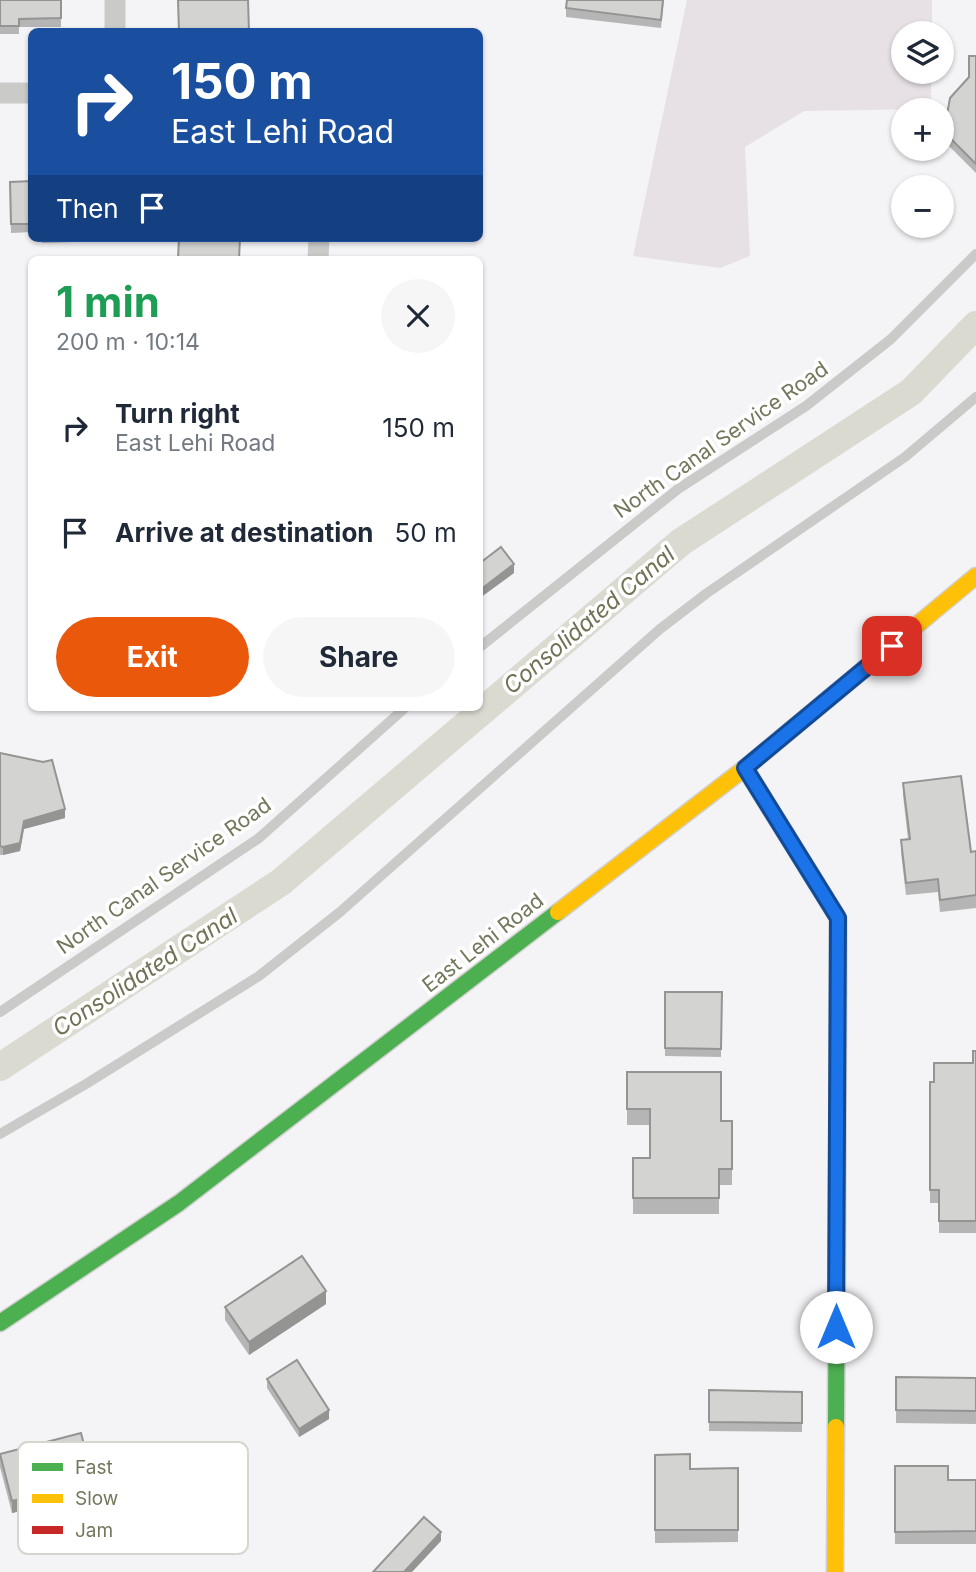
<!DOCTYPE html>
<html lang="en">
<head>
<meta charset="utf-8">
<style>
	:root { --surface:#fff; --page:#f6f6f7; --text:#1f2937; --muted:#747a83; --accent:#ea580c }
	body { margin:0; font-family:Inter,sans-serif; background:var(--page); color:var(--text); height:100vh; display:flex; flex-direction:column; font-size:26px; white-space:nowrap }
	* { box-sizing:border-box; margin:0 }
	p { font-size:23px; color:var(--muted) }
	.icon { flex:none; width:38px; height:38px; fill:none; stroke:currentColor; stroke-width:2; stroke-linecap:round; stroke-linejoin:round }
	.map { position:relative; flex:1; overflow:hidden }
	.side { position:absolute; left:28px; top:256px; width:455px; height:455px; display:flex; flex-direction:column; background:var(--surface); border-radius:10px; box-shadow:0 2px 5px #0004 }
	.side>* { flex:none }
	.top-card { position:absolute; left:28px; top:28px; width:455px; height:214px; border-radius:10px; box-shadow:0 2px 5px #0004; background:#1a4fa0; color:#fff; overflow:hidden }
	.buttons { position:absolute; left:891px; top:21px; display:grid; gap:14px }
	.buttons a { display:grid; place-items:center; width:63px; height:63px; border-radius:50%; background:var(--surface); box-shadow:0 2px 5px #0004; font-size:35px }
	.pin { position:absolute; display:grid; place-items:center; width:60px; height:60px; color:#fff; margin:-30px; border-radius:14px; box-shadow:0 4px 10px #0006 }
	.me { position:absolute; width:77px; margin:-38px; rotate:0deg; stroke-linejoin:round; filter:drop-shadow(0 0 5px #0008) }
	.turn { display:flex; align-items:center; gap:24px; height:147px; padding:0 28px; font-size:32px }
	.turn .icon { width:91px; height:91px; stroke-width:2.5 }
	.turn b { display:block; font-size:49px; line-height:60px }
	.then { display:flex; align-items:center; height:66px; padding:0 28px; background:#0003; gap:14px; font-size:26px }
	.round { display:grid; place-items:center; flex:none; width:74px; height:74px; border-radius:37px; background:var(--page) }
	.summary { display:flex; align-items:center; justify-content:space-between; height:119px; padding:0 28px }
	h1 { font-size:42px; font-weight:700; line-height:52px; color:#1e9e55 }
	.primary-button { display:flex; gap:14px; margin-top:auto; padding:14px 28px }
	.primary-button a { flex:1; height:80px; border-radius:42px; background:var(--accent); color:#fff; font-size:28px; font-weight:700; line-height:80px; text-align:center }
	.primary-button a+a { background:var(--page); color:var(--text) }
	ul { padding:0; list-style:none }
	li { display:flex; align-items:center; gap:21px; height:105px; padding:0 28px }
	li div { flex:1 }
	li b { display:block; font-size:26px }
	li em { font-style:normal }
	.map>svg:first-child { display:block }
	.green { fill:#e7e1e6 }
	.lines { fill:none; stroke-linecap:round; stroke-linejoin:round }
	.canal { stroke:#dadad1; stroke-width:28 }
	.fast-casing { stroke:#d0d1cf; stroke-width:19 }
	.slow-casing { stroke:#d0d1cf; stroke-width:19 }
	.jam-casing { stroke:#d0d1cf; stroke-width:19 }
	.lane { stroke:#cacbc9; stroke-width:10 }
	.street { stroke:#cacbc9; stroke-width:21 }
	.fast { stroke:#4caf50; stroke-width:16 }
	.slow { stroke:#ffc107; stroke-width:16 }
	.jam { stroke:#c62828; stroke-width:16 }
	.wall { fill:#b5b5b5 }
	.shaded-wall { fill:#949493 }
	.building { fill:#d3d3d2; stroke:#949493; stroke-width:2 }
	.route-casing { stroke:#114b97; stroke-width:18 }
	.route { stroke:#1a73e8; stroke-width:12 }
	.labels { text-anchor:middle; stroke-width:7; stroke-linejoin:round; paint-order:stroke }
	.street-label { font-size:21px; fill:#72785c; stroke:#fff }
	.water-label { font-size:23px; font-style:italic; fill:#727256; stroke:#fff }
	.key { fill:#fff; stroke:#d5d6ce; stroke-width:2 }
	.key-label { font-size:19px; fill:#72785c }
</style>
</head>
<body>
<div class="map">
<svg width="976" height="1572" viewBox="0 0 976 1572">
	<rect width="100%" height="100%" fill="#f4f3f5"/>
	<polygon class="green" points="687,0 932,0 932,33 903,33 903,72 931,72 931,109 804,111 745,147 750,256 720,268 633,256"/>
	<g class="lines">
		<polyline class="canal" points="0,1067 281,882 681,542 911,392 976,325"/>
		<g class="fast-casing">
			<g id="fast">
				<polyline points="0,1323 179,1203 558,912"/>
				<polyline points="836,1427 838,994"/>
			</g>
		</g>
		<g class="slow-casing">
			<g id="slow">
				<polyline points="558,912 745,768 976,576"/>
				<polyline points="835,1572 836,1427"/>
			</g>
		</g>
		<g class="jam-casing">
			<polyline id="jam" points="745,768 838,918 838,994"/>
		</g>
		<g class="lane">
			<polyline points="480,647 678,489 806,406 891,339 976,254"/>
			<polyline points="0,1012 259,838 406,707"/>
			<polyline points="0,1134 86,1084 259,976 340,912 660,629 707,593 905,457 976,397"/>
		</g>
		<g class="street">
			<polyline points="115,0 115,32"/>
			<polyline points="0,93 32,93"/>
			<polyline points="318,259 319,238"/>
		</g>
		<use href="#fast" class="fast"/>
		<use href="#slow" class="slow"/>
		<use href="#jam" class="jam"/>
	</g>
	<g class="wall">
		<polygon points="0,0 61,0 61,27 19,27 19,34 0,34"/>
		<polygon points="664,0 661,28 566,17 566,8"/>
		<polygon points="976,56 976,173 944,141 944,132 969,77"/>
		<polygon points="32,181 32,232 11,233 10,182"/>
		<polygon points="42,238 76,238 76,242 42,243"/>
		<polygon points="0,753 65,818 24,829 20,851 3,855 0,855"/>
		<polygon points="903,783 971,852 976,851 976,908 940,912 938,892 906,895 901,852 901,840 908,839 903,795"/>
		<polygon points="665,992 722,992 721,1057 665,1056"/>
		<polygon points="976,1051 976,1233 939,1233 939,1203 930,1203 930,1082 934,1082 973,1063"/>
		<polygon points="627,1072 721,1121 732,1121 732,1185 719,1185 719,1214 633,1214 633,1158 650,1158 650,1125 627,1125"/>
		<polygon points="326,1304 249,1355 225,1320 225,1307"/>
		<polygon points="896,1377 976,1378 976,1424 896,1423"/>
		<polygon points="267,1379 329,1419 299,1437 267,1388"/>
		<polygon points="709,1390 802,1392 802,1432 709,1431"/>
		<polygon points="0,1454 97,1508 33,1524 29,1509 12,1513 0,1467"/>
		<polygon points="655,1455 690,1469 738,1468 738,1542 655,1543"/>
		<polygon points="895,1466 948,1480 976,1480 976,1544 895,1544"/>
	</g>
	<g class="shaded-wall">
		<polygon points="514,564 514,573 480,598 480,590"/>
		<polygon points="65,809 65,818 24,829 20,851 3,855 3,847 24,821"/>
		<polygon points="326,1291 326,1304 249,1355 249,1342"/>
		<polygon points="329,1410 329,1419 299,1437 299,1429"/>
		<polygon points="97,1495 97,1508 33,1524 33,1512"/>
		<polygon points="29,1497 29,1509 12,1513 12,1501"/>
		<polygon points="441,1532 441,1541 412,1572 404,1572"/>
	</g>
	<g class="building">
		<polygon points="0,0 61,0 61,18 19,19 19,26 0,26"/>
		<polygon points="178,0 248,0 249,32 179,32"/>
		<polygon points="567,0 663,0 661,20 566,8"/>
		<polygon points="969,56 976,56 976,164 944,132 950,98 969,77"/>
		<polygon points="32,181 32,224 11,224 10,182"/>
		<polygon points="179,238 240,238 239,259 178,259"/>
		<polygon points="501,547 514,564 480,590 480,563"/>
		<polygon points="0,753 43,762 52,760 65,809 24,821 20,843 3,847 0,846"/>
		<polygon points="961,776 971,852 976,851 976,895 940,900 938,879 906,883 901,840 910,839 903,783"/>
		<polygon points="665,992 722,992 721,1049 665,1048"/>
		<polygon points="973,1051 976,1051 976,1221 939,1221 939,1190 930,1190 930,1082 934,1082 934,1063 973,1063"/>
		<polygon points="627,1072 721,1072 721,1121 732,1121 732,1169 719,1169 719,1198 633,1198 633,1158 650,1158 650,1109 627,1109"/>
		<polygon points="302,1256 326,1291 249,1342 225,1307"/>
		<polygon points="297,1360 329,1410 299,1429 267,1379"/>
		<polygon points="896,1377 976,1378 976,1411 896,1410"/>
		<polygon points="709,1390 802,1392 802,1423 709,1422"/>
		<polygon points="81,1433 97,1495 33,1512 29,1497 12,1501 0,1454"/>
		<polygon points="690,1454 690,1469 738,1468 738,1530 655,1530 655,1455"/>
		<polygon points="895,1466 948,1466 948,1480 976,1480 976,1531 895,1532"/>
		<polygon points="424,1517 441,1532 404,1572 373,1572"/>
	</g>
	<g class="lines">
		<g class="route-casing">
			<polyline id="route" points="836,1327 838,918 745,768 892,646"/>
		</g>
		<use href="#route" class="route"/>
	</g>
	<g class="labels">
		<g class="street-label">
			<text transform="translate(721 440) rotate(-35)" y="7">North Canal Service Road</text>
			<text transform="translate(164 876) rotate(-35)" y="7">North Canal Service Road</text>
			<text transform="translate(483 943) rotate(-38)" y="7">East Lehi Road</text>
		</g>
		<g class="water-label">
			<text transform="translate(589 620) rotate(-40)" y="8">Consolidated Canal</text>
			<text transform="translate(145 972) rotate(-33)" y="8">Consolidated Canal</text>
		</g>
	</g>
	<rect x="18" y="1442" width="230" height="112" rx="10" class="key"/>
	<rect x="32" y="1463" width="31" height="8" fill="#4caf50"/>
	<rect x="32" y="1494" width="31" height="9" fill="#ffc107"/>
	<rect x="32" y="1526" width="31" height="8" fill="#c62828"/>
	<g class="key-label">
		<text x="75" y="1474">Fast</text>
		<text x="75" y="1505">Slow</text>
		<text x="75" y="1537">Jam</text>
	</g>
</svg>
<div class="buttons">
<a><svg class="icon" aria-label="layers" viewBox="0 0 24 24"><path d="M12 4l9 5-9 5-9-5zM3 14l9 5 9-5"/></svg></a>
<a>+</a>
<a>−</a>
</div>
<div class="pin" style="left:892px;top:646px;background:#d93025"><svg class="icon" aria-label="arrive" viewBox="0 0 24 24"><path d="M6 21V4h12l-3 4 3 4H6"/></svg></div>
<svg class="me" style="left:836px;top:1327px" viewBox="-20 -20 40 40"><circle r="19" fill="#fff"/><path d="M0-13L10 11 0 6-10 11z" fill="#1a73e8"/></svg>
<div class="top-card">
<div class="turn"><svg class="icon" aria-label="right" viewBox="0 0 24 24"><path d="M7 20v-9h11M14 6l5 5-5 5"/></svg><div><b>150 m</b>East Lehi Road</div></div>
<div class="then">Then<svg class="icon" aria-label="arrive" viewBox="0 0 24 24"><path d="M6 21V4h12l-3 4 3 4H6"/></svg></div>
</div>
<section class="side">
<div class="summary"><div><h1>1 min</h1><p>200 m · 10:14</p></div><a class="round"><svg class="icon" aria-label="close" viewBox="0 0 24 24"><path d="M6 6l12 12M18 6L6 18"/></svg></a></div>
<ul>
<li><svg class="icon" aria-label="right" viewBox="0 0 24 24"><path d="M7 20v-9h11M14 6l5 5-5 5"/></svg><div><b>Turn right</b><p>East Lehi Road</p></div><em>150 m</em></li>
<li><svg class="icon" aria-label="arrive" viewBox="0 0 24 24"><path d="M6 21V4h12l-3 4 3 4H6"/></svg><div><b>Arrive at destination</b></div><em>50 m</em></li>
</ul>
<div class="primary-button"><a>Exit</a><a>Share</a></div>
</section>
</div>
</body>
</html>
